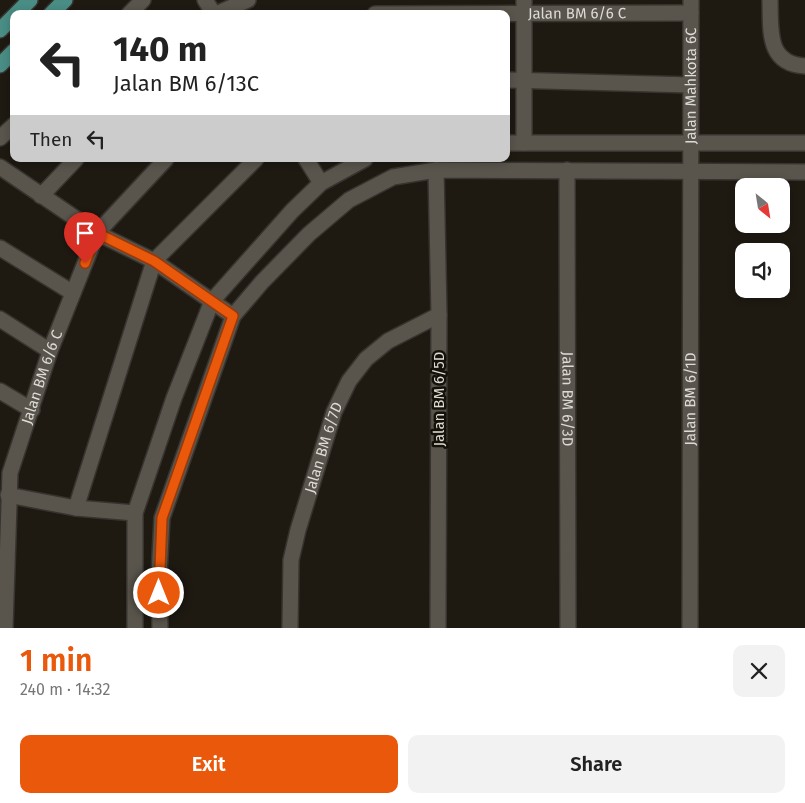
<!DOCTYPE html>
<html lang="en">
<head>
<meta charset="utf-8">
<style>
	:root { --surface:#fff; --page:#f2f2f2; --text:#222; --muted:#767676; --accent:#ea580c }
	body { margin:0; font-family:"Fira Sans",sans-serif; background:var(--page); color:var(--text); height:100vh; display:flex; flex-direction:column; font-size:19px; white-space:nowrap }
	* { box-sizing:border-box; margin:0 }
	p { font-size:16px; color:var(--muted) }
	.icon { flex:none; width:28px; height:28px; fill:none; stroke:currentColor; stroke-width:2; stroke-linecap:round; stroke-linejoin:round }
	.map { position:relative; height:628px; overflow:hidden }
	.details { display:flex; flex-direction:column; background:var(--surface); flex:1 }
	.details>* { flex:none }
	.guide { position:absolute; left:10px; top:10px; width:500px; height:152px; border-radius:10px; box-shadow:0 2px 8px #0003; background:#fff; color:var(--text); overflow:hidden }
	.needle { width:32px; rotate:150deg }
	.controls { position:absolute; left:735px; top:178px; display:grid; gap:10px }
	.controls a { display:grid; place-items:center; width:55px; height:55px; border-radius:10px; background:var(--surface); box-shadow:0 2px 8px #0003; font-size:25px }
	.pin { position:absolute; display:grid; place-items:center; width:42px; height:42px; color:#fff; margin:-51px -21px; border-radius:50% 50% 50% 0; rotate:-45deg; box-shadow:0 0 5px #0007 }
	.pin .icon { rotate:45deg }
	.me { position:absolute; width:55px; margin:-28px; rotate:0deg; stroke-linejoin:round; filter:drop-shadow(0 0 4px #0008) }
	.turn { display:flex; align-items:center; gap:18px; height:105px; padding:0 20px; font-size:22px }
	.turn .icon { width:65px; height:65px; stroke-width:2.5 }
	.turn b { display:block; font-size:35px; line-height:42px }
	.then { display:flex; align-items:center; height:48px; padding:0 20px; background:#0003; gap:10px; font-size:19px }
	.round { display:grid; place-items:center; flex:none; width:52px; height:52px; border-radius:10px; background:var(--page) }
	.headline { display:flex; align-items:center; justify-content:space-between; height:85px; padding:0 20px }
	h1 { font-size:30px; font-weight:600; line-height:38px; color:var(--accent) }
	.action { display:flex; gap:10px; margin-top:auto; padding:10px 20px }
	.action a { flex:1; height:58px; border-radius:10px; background:var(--accent); color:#fff; font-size:20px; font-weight:600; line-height:58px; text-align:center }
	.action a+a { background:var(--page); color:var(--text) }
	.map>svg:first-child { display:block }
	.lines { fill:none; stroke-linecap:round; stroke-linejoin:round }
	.minor-casing { stroke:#373430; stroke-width:18 }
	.major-casing { stroke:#373430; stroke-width:18 }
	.minor { stroke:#59554c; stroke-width:15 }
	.major { stroke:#498d85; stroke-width:15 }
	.route-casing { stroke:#983908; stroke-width:12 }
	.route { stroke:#ea580c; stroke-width:9 }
	.labels { text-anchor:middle; stroke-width:5; stroke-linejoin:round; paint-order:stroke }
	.street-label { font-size:15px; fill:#dddbd5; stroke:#141109 }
</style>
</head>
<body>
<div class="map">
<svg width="805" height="628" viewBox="0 0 805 628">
	<rect width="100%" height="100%" fill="#1e1a12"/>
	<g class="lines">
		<g class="minor-casing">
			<g id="minor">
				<polyline points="205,0 214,14"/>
				<polyline points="524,0 524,143"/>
				<path d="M770,0C771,29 766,64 805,66"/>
				<polyline points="129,14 143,0"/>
				<polyline points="216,14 248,0"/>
				<path id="s1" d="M375,14L691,13"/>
				<polyline points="506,80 691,85"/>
				<polyline points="0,138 14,125"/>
				<polyline points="506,143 805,143"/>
				<polyline points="306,159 321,183"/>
				<polyline points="0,167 97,233 154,261 233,316"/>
				<polyline points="436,170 439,315 438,628"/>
				<path id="s2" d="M567,170L568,628"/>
				<polyline points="41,196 76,159"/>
				<polyline points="0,248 73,293"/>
				<polyline points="0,319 50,351"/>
				<polyline points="0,391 32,410"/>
				<polyline points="8,495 76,508 135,513"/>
				<polyline points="76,508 154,261 256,159"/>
				<path id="s3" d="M5,628L10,473L50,351L97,233L166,159"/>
				<polyline points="135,628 135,513 174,398 212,301 292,211 321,183 365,159"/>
				<polyline points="160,628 159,575 162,518 233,316 262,282 309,234 349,200 393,177 436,170 805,172"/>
				<path id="s4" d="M290,628L291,560L298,530L334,412L349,381L366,359L388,341L439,315"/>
				<path id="s5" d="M690,628L691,0"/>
			</g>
		</g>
		<g class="major-casing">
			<g id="major">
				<polyline points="16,14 30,0"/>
				<polyline points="51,14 65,0"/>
				<polyline points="0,30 14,16"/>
				<polyline points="0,65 14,51"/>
			</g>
		</g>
		<use href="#minor" class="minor"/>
		<use href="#major" class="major"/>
	</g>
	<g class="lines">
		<g class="route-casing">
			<polyline id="route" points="85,263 97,233 154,261 233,316 162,518 159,593"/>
		</g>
		<use href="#route" class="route"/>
	</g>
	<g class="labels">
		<g class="street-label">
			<text dy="5" stroke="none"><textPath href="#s1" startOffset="202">Jalan BM 6/6 C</textPath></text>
			<text dy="5" stroke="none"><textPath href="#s5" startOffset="542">Jalan Mahkota 6C</textPath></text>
			<text dy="5" stroke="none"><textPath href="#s3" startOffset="256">Jalan BM 6/6 C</textPath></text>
			<text transform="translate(439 399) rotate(-90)" y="5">Jalan BM 6/5D</text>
			<text dy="5" stroke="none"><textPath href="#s2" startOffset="229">Jalan BM 6/3D</textPath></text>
			<text dy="5" stroke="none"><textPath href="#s5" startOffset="229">Jalan BM 6/1D</textPath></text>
			<text dy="5" stroke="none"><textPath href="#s4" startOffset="185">Jalan BM 6/7D</textPath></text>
		</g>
	</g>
</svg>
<div class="controls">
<a><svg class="needle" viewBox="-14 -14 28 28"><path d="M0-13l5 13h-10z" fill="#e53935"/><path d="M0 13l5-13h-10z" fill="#767676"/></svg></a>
<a><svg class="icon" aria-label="sound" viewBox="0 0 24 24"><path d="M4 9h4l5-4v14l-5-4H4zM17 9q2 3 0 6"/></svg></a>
</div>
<div class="pin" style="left:85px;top:263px;background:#d93025"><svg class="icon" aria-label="arrive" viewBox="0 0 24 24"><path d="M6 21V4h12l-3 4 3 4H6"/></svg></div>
<svg class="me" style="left:159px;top:593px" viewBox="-20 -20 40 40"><circle r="17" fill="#ea580c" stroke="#fff" stroke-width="3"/><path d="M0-11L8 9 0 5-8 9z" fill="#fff"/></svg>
<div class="guide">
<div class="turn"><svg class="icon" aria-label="left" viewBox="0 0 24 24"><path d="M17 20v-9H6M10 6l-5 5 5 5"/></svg><div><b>140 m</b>Jalan BM 6/13C</div></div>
<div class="then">Then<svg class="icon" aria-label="left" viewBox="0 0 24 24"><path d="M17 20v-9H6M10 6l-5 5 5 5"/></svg></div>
</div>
</div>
<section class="details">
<div class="headline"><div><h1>1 min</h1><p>240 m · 14:32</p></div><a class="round"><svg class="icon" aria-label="close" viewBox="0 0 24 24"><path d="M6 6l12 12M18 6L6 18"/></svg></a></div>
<div class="action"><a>Exit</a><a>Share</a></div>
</section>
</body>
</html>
